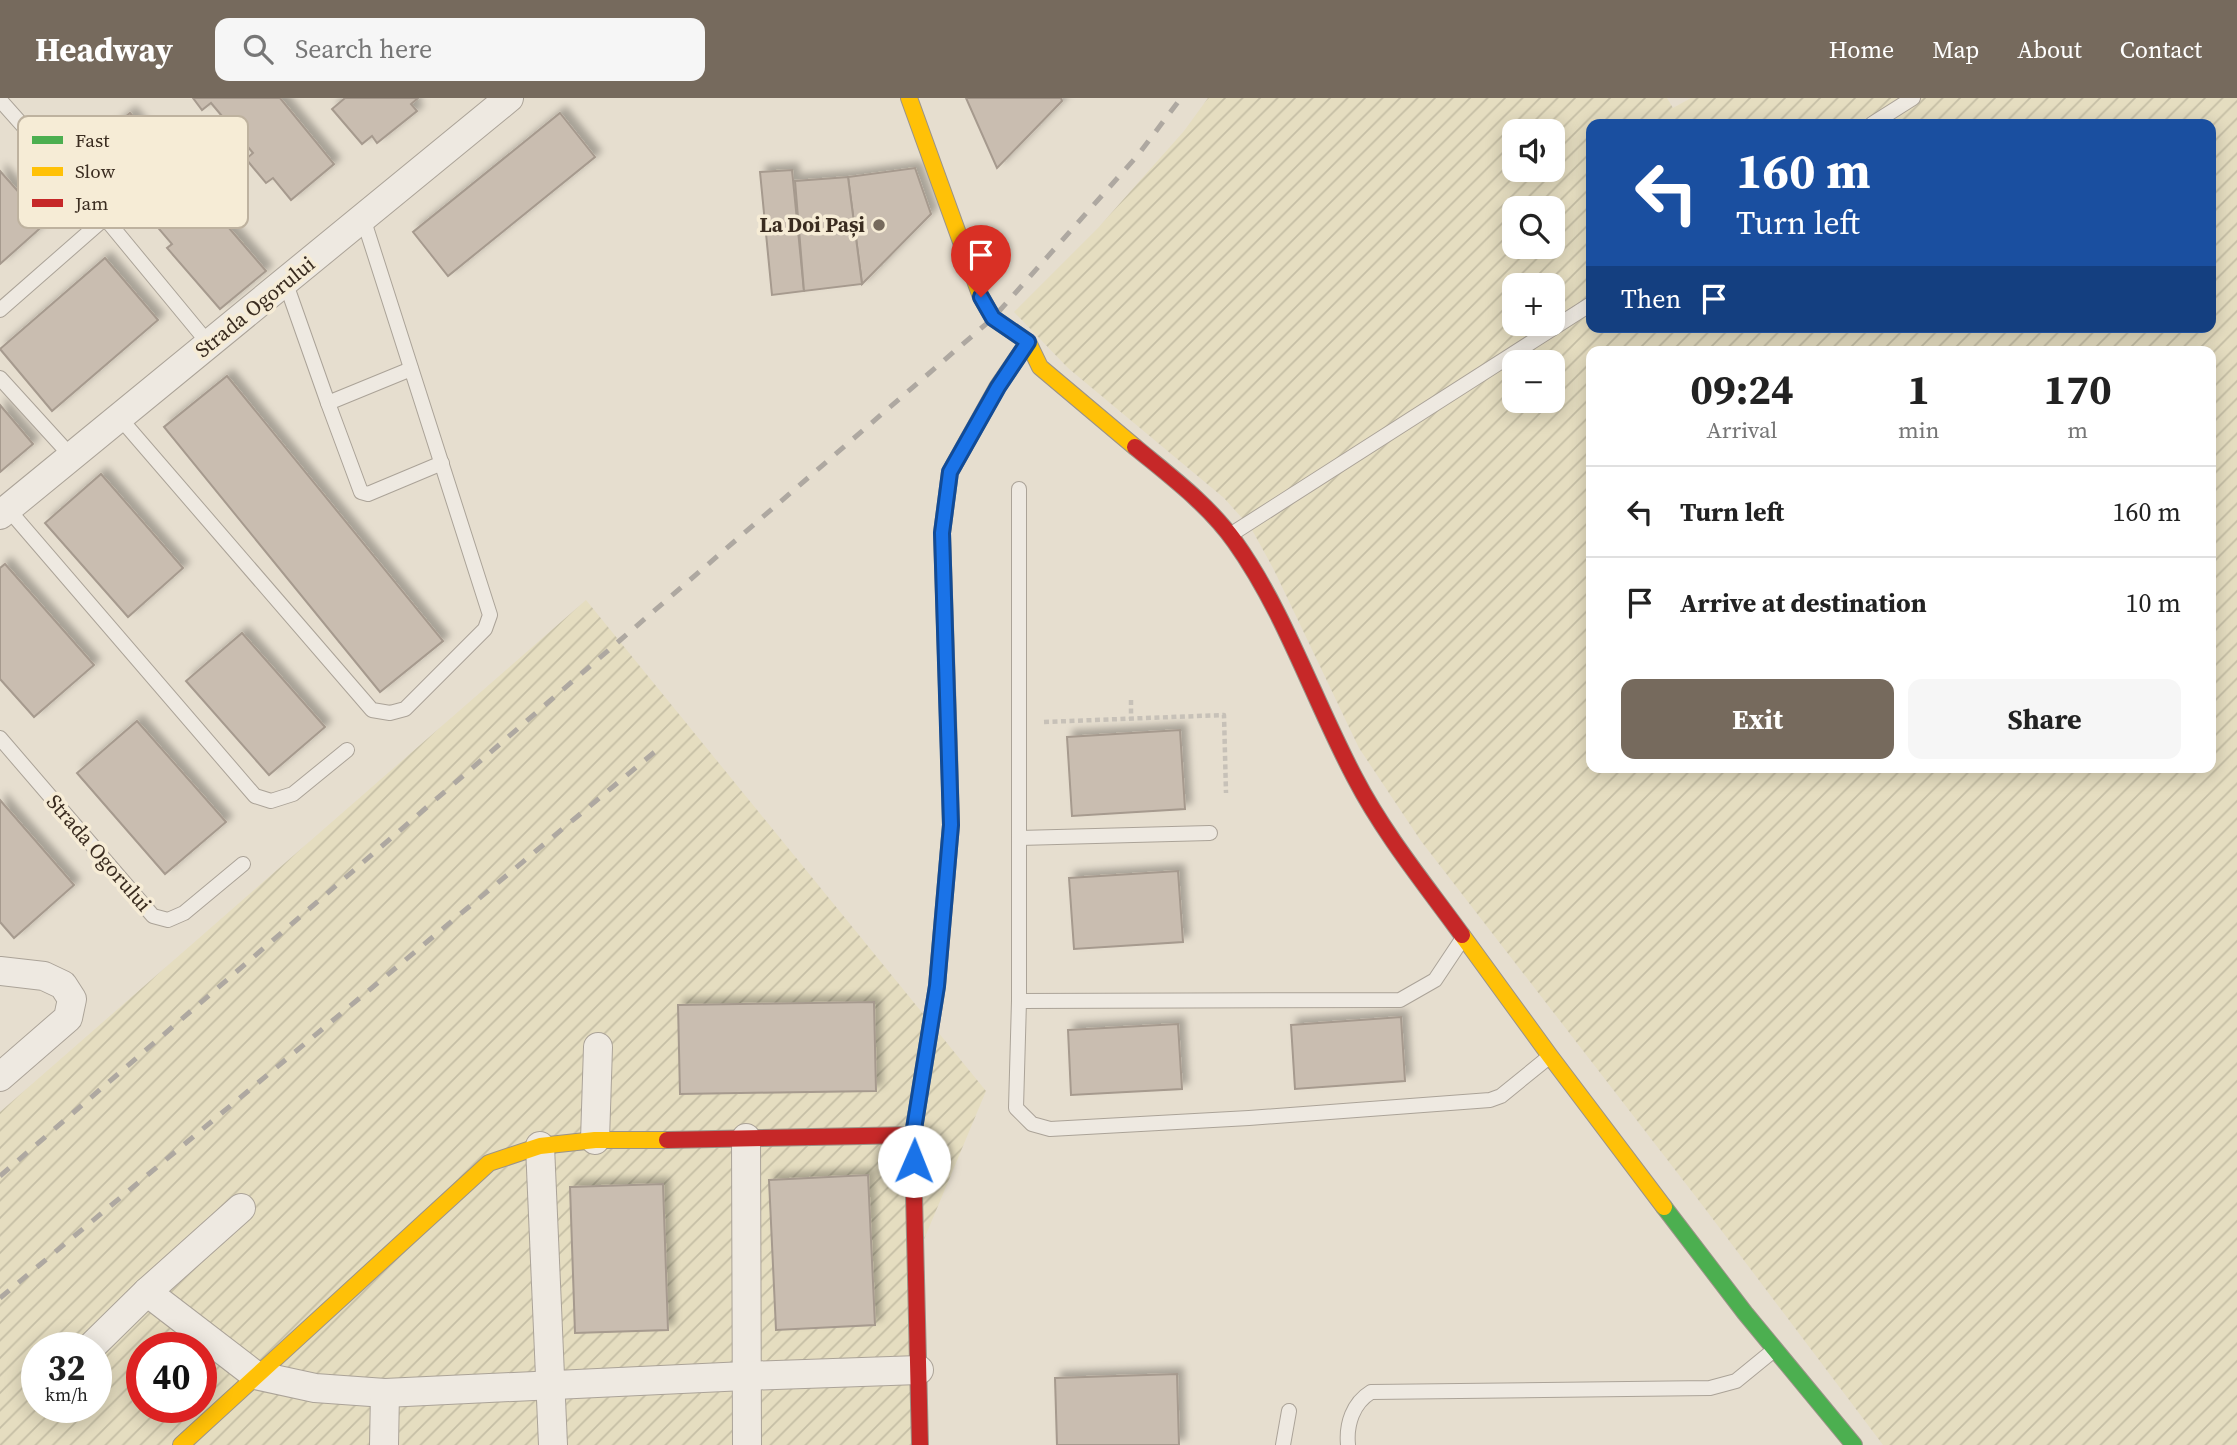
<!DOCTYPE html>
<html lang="en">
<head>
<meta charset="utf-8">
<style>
	:root { --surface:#fff; --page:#f6f6f6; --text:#222; --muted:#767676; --line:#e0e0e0; --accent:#766a5d }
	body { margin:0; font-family:"Source Serif 4",serif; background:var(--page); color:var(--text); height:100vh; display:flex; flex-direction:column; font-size:26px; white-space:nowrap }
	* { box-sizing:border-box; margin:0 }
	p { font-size:23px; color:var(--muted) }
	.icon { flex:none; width:38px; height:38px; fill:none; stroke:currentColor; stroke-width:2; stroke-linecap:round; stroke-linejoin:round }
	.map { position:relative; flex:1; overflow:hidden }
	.panel { position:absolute; left:1586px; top:248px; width:630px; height:427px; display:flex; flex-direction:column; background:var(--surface); border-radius:14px; box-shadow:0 4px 18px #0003 }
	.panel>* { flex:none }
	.guide { position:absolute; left:1586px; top:21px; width:630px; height:214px; border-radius:14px; box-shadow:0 4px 18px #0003; background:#1a4fa0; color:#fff; overflow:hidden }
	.controls { position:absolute; left:1502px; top:21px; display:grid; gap:14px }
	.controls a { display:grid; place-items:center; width:63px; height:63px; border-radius:14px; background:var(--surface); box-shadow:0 4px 18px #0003; font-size:35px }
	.speed { position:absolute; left:21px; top:1234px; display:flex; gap:14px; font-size:35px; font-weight:700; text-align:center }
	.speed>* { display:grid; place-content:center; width:91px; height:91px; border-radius:50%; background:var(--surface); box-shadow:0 4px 18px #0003; line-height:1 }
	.speed small { font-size:18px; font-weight:400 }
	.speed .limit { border:10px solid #d22; background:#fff; color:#111 }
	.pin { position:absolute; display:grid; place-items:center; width:60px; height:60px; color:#fff; margin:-72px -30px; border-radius:50% 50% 50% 0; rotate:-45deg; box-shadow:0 0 7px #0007 }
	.pin .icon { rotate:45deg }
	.me { position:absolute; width:77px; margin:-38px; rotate:1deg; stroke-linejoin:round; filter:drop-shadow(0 0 5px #0008) }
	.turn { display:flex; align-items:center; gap:24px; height:147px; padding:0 35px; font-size:32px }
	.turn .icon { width:91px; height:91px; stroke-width:2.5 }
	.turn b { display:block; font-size:49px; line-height:60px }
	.then { display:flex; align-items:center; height:66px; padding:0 35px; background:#0003; gap:14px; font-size:26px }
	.eta { display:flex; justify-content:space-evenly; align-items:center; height:119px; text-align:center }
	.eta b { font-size:42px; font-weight:700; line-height:49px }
	.primary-button { display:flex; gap:14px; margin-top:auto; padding:14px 35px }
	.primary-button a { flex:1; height:80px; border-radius:14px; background:var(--accent); color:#fff; font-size:28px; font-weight:700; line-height:80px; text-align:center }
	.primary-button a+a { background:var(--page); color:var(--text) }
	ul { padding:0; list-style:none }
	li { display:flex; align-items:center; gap:21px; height:91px; padding:0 35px; border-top:2px solid var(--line) }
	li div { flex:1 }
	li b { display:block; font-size:26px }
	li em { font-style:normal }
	header { display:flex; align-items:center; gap:42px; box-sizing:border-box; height:98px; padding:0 35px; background:var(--accent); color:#fff }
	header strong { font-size:33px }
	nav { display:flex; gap:38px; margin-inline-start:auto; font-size:24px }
	.search { width:490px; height:63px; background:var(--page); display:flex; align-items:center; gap:18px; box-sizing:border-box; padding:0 24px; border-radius:14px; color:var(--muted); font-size:26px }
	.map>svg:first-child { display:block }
	.farmland { fill:url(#farmland-furrows); fill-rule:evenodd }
	.building { fill:#c9bdb0; stroke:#a69a8e; stroke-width:2; filter:url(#shadow) }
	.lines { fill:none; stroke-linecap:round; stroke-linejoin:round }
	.lane-casing { stroke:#aba398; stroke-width:16 }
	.street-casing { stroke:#aba398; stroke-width:30 }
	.fast-casing { stroke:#9b9388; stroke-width:18 }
	.slow-casing { stroke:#9b9388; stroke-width:18 }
	.jam-casing { stroke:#9b9388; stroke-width:18 }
	.path { stroke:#c7c1b8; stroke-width:4.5; stroke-dasharray:5 3.5; stroke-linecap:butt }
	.lane { stroke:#eee9e1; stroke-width:14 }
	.street { stroke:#eee9e1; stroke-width:28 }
	.fast { stroke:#4caf50; stroke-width:16 }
	.slow { stroke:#ffc107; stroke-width:16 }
	.jam { stroke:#c62828; stroke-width:16 }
	.rail { stroke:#aea8a1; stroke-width:5; stroke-dasharray:12 12; stroke-linecap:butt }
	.route-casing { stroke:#114b97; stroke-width:18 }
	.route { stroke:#1a73e8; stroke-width:12 }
	.poi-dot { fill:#766a5d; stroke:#f6ecd6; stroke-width:2.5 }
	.labels { text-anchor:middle; stroke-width:7; stroke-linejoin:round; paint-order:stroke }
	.poi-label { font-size:21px; font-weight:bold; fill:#3a2c20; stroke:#f6ecd6; text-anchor:end }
	.street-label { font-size:21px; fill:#3a2c20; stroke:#f6ecd6 }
	.key { fill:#f6ecd6; stroke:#beb29f; stroke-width:2 }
	.key-label { font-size:19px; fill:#3a2c20 }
</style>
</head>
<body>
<header>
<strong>Headway</strong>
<div class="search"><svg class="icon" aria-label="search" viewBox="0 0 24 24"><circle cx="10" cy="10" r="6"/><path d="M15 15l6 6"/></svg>Search here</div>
<nav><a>Home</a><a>Map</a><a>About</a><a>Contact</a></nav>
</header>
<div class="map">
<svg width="2237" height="1347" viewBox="0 0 2237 1347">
	<defs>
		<pattern id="farmland-furrows" width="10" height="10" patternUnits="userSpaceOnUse" patternTransform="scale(1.75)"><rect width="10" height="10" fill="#e5ddc0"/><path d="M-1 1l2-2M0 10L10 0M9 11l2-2" fill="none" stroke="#c5bea5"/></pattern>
		<filter id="shadow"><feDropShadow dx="6" dy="-6" stdDeviation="3.5" flood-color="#0004"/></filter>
	</defs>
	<rect width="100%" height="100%" fill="#e6decf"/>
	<g class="farmland">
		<path d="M1208,0H1667L1673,10L1691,0H2237V1347H1883L1703,1108L1421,743L1359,650L1274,472L1251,430L1224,400L1068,270L1014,214L1098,130L1184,33ZM1591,26H2210V229H1591ZM1514,33H1552V72H1514ZM1514,110H1552V149H1514ZM1514,187H1552V226H1514ZM1591,254H2210V670H1591ZM1514,264H1552V303H1514Z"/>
		<path d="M586,502L986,993L915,1163L914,1347H0V1014ZM37,1250H96V1309H37ZM142,1250H201V1309H142Z"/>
	</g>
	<g class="building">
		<polygon points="193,0 280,0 334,66 291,102 273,80 266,85 246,61 253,55 211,5 202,12"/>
		<polygon points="345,0 418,0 411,6 417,13 377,45 372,38 362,46 332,11"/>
		<polygon points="966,0 1061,0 1062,3 997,70"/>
		<polygon points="130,15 266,173 220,211 167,150 172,146 131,98 127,103 84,53"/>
		<polygon points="560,15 595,59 448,178 413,134"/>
		<polygon points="915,70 931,116 862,186 848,79"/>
		<polygon points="792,72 804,193 772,197 760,74"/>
		<polygon points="0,73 46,125 0,166"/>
		<polygon points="848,79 862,186 804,193 795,83"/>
		<polygon points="105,160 158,222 52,313 0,251"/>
		<polygon points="227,278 443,543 380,594 164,329"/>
		<polygon points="0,307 33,346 0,374"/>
		<polygon points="101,376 183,470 128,519 45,425"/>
		<polygon points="5,466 94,567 34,619 0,581 0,470"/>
		<polygon points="242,535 325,629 269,677 186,583"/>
		<polygon points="137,623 226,724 165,776 77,675"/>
		<polygon points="1180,632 1185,711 1072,718 1067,639"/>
		<polygon points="0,702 74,787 14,840 0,824"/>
		<polygon points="1178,773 1183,844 1074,851 1069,780"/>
		<polygon points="874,904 876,993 680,996 678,907"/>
		<polygon points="1401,919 1405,983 1295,991 1291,927"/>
		<polygon points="1178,926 1182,991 1071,997 1068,932"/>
		<polygon points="868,1077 875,1227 776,1232 769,1082"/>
		<polygon points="663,1086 668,1232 575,1235 570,1089"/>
		<polygon points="1177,1276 1179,1347 1057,1347 1055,1280"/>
	</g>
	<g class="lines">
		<g class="lane-casing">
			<g id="lane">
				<polyline points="0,2 105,120 209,246"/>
				<polyline points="1872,26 1913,0"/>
				<polyline points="285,183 328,305 411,271"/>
				<polyline points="0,212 105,120"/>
				<polyline points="0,280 71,358"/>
				<polyline points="328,305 361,394 368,396 442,365"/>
				<polyline points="119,319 372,612 390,615 405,611 485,531 490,517 363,120"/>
				<polyline points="1019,391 1019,903 1016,1010 1032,1026 1050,1031 1249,1020 1490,1002 1501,998 1549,959"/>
				<polyline points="8,411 255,698 271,703 293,696 347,652"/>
				<polyline points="1230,437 1591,206"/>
				<polyline points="0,640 153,818 168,822 184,815 243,766"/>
				<polyline points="1019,740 1210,735"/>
				<polyline points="1019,903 1400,902 1435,882 1461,843"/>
				<polyline points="1283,1347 1289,1313"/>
				<path d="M1348,1347C1346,1326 1353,1305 1371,1294L1710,1290L1736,1283L1774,1252"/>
			</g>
		</g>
		<g class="street-casing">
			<g id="street">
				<polyline points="0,417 509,0"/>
				<polyline points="0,873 44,878 63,887 72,901 68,920 0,979"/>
				<polyline points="746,1040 747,1347"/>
				<polyline points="595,1042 598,949"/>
				<polyline points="540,1048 553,1347"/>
				<polyline points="147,1194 255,1277 315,1290 385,1295 745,1278 919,1272"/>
				<polyline points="90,1250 147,1194 241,1110"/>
				<polyline points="384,1347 385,1295"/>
			</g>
		</g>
		<g class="fast-casing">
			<g id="fast">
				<polyline points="913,1055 913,1037 937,888 951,727 949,652"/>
				<polyline points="1664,1109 1745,1215 1854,1347"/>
			</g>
		</g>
		<g class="slow-casing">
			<g id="slow">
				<polyline points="909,0 981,199 993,220 1028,244 1040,269 1135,349"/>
				<polyline points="949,652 942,435 950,374 998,288 1028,244"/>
				<polyline points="1462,837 1550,958 1664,1109"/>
				<polyline points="181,1347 489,1065 540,1048 595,1042 667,1042"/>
			</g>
		</g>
		<g class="jam-casing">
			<g id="jam">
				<path d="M1135,349C1170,378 1208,406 1235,444C1285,514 1314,603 1355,680C1384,736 1425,786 1462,837"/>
				<polyline points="667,1042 913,1037"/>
				<polyline points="913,1055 920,1347"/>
			</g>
		</g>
		<g class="path">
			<polyline points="1131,602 1131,621"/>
			<polyline points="1044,624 1224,617 1226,695"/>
		</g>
		<use href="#lane" class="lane"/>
		<use href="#street" class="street"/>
		<use href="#fast" class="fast"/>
		<use href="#slow" class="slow"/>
		<use href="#jam" class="jam"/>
		<g class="rail">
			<polyline points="0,1078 993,220 1138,57 1181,0"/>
			<polyline points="0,1200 663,647"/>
		</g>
	</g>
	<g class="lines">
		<g class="route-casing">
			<polyline id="route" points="914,1063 913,1037 937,888 951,727 942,435 950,374 998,289 1028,244 993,220 981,199"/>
		</g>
		<use href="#route" class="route"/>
	</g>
	<circle class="poi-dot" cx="879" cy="127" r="7"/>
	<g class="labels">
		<g class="poi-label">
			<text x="865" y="134">La Doi Pași</text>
		</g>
		<g class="street-label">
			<text transform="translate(255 209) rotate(-39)" y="7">Strada Ogorului</text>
			<text transform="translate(99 755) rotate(49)" y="7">Strada Ogorului</text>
		</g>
	</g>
	<rect x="18" y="18" width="230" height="112" rx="10" class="key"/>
	<rect x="32" y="38" width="31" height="8" fill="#4caf50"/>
	<rect x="32" y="69" width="31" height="9" fill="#ffc107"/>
	<rect x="32" y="101" width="31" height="8" fill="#c62828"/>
	<g class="key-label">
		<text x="75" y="49">Fast</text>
		<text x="75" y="80">Slow</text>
		<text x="75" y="112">Jam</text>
	</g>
</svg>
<div class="controls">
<a><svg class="icon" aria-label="sound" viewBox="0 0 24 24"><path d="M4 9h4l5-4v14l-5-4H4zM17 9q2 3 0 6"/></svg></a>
<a><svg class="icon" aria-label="search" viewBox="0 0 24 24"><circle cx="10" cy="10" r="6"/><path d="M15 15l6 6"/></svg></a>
<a>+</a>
<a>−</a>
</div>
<div class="speed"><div>32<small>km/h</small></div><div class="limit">40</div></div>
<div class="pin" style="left:981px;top:199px;background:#d93025"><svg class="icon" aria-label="arrive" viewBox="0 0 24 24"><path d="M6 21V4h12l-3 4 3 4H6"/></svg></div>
<svg class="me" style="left:914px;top:1063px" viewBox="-20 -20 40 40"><circle r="19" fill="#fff"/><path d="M0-13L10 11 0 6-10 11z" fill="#1a73e8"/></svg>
<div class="guide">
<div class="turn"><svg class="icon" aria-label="left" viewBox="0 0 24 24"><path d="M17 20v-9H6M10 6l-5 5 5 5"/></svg><div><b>160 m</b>Turn left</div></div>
<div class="then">Then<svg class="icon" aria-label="arrive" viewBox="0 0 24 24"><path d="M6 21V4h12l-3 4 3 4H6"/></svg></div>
</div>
<section class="panel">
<div class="eta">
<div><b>09:24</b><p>Arrival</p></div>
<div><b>1</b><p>min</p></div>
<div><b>170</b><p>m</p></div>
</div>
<ul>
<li><svg class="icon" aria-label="left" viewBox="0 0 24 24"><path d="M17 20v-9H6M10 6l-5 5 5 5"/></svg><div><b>Turn left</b></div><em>160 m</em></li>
<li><svg class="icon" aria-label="arrive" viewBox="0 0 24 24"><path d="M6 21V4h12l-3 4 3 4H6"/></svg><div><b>Arrive at destination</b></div><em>10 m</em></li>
</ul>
<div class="primary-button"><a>Exit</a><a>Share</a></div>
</section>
</div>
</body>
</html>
